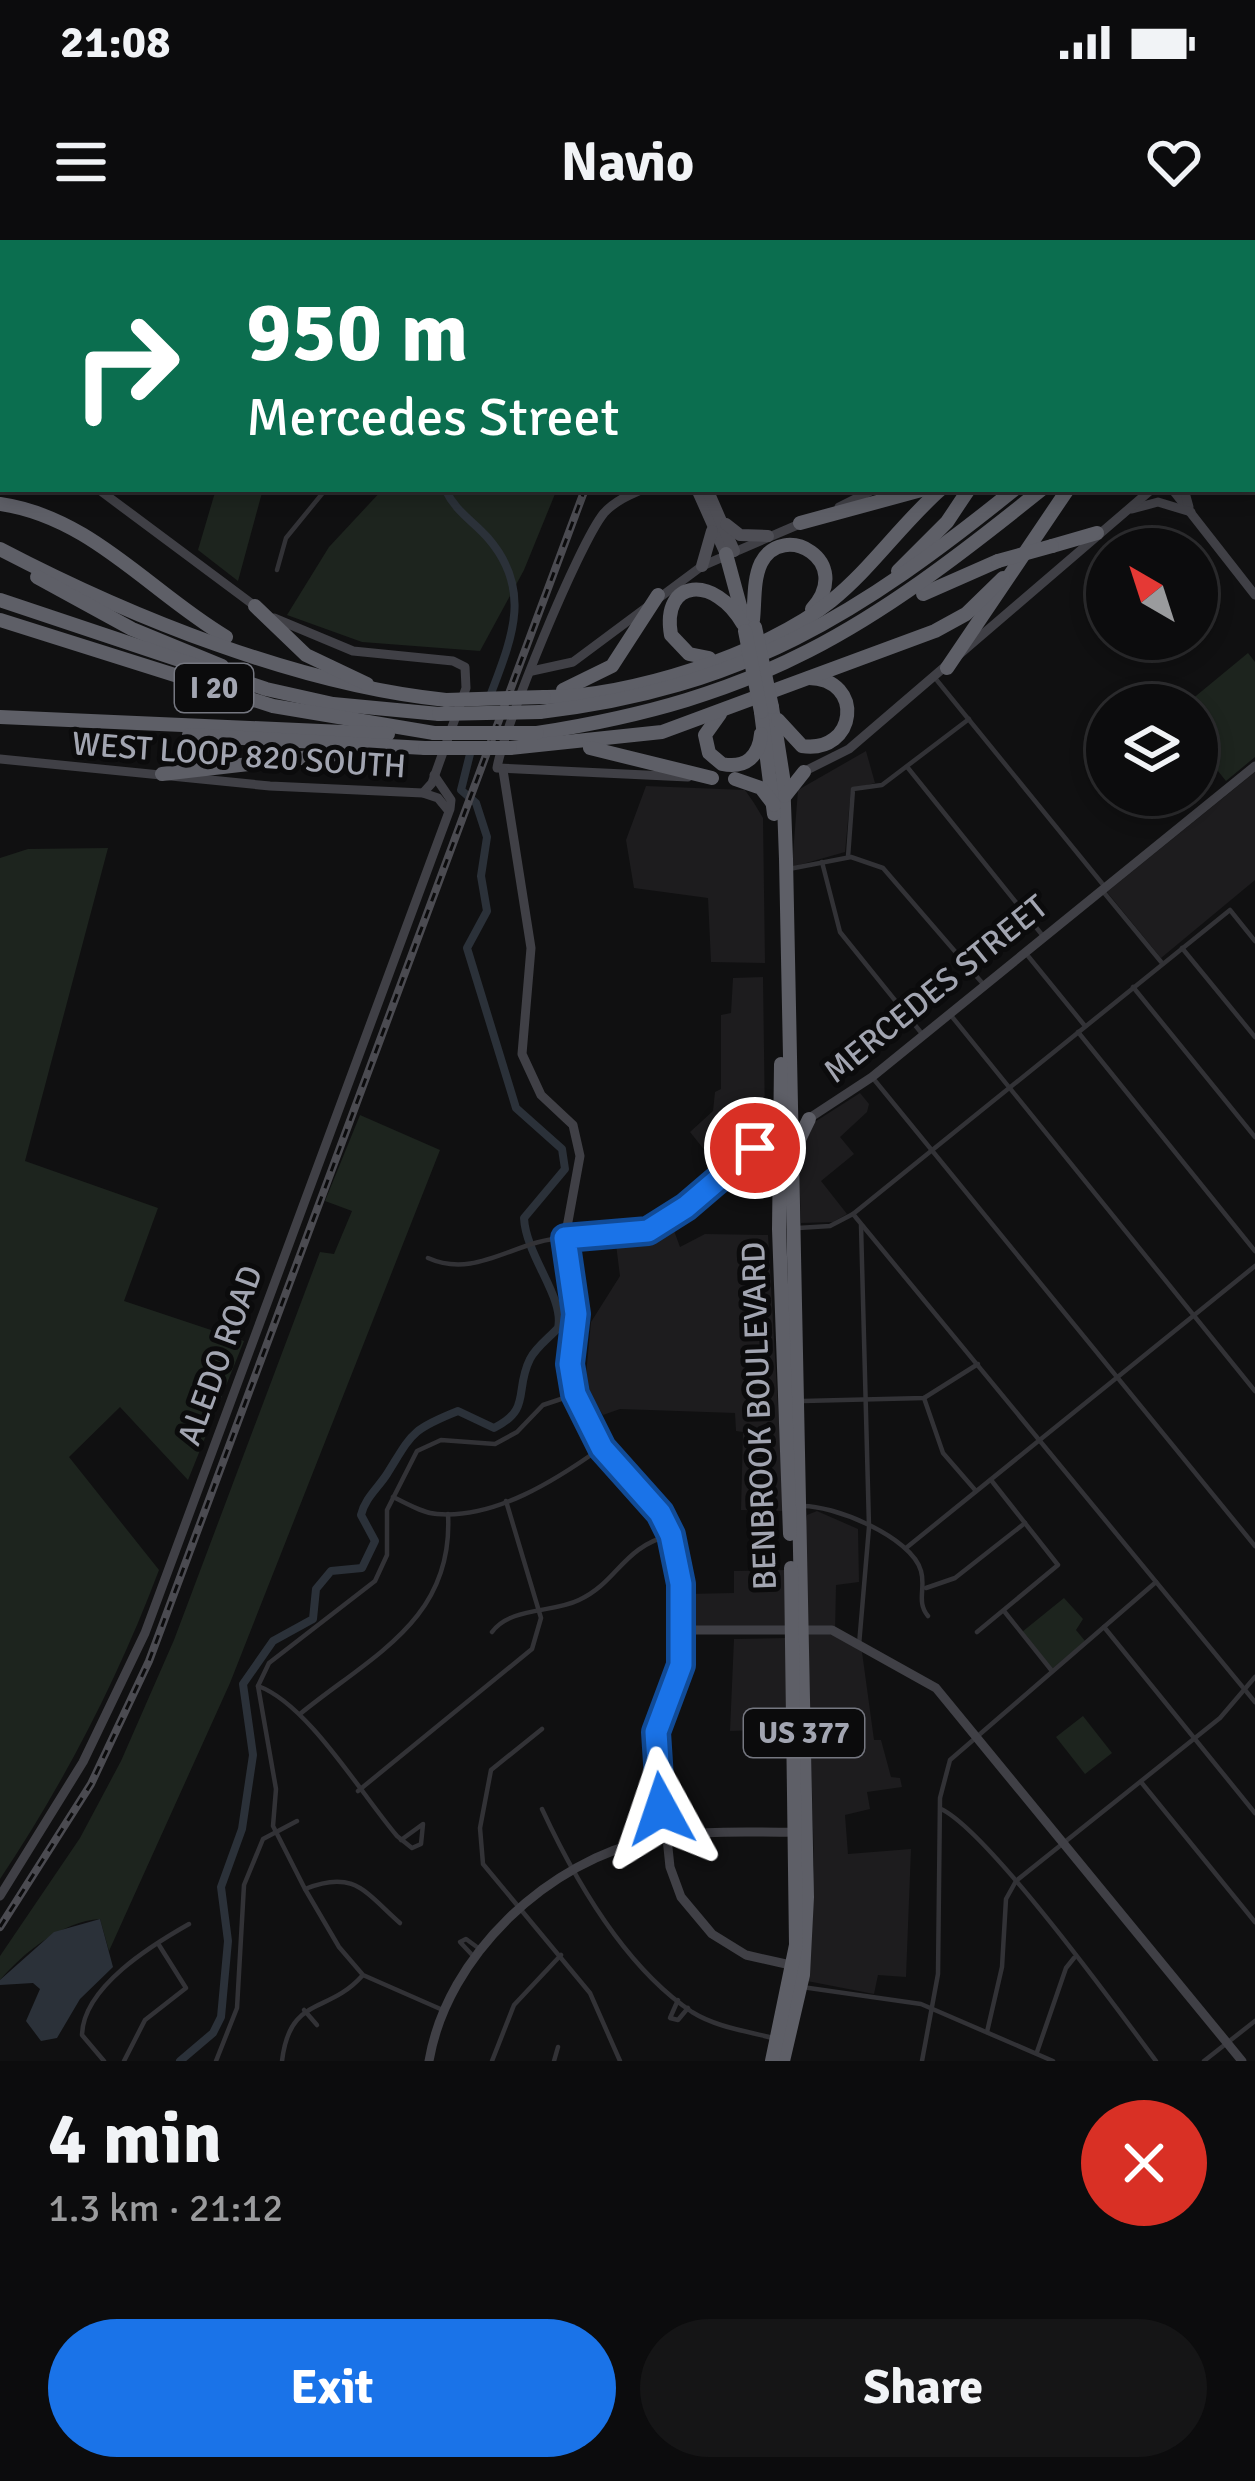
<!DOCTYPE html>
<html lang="en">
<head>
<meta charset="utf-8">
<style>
	:root { --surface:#0c0c0d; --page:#151516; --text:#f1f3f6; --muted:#9a9b9d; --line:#2c2c2e; --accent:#1a73e8 }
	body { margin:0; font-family:Signika,sans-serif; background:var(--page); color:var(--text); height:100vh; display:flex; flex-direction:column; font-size:45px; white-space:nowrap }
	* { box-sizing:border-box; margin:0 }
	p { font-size:39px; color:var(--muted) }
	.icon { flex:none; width:66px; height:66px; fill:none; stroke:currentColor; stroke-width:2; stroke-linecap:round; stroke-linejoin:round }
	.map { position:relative; height:1821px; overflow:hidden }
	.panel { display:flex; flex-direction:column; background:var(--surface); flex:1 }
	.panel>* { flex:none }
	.guide { position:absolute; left:0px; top:0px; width:1257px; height:252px; box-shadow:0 6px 18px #0003,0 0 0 3px var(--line); background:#0b6e4f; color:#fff; overflow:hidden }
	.needle { width:78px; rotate:321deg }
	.controls { position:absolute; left:1086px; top:288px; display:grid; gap:24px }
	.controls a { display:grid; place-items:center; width:132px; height:132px; border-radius:50%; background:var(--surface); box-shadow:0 6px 18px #0003,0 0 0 3px var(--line); font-size:60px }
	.pin { position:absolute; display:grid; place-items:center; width:102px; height:102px; color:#fff; margin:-51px; border:6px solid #fff; border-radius:50%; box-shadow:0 3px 12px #0007 }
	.me { position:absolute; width:132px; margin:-66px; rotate:355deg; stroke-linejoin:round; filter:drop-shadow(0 0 9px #0008) }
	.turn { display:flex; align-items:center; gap:42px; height:252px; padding:0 48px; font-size:54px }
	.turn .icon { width:156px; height:156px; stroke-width:2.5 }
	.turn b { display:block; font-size:84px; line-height:102px }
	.round { display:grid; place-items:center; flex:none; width:126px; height:126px; border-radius:63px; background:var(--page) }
	.summary { display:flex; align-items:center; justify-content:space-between; height:204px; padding:0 48px }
	h1 { font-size:72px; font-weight:700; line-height:90px }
	.action { display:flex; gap:24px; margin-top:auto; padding:24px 48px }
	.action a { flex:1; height:138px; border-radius:72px; background:var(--accent); color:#fff; font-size:48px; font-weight:700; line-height:138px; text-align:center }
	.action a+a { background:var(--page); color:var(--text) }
	.status { display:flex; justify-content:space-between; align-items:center; height:84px; padding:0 60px; background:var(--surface); direction:ltr }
	.status svg { height:33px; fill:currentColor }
	header { display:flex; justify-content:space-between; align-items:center; height:156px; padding:0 48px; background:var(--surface); font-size:54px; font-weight:700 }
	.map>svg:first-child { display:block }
	.built { fill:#1d1c1e }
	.green { fill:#1d241e }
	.water { fill:#2b3139 }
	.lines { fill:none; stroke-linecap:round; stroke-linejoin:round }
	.river { stroke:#2b3139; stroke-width:8 }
	.street { stroke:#323236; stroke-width:4.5 }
	.secondary { stroke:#404046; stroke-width:9 }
	.primary { stroke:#4e4e55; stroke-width:12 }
	.highway { stroke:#5e5f67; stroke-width:14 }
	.rail-casing { stroke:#4b4b51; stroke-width:8 }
	.rail { stroke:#0b0b0c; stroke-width:3; stroke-dasharray:9; stroke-linecap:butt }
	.highway-bridge { stroke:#5e5f67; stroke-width:14 }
	.route-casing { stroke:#114b97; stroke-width:30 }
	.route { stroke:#1a73e8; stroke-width:21 }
	.labels { text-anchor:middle; stroke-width:10; stroke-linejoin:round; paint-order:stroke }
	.shield { fill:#0b0b0c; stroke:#757780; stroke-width:3 }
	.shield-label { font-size:30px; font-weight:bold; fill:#a2a5b1 }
	.street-label { font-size:33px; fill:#a2a5b1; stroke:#0b0b0c }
</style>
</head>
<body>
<div class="status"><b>21:08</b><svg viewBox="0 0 49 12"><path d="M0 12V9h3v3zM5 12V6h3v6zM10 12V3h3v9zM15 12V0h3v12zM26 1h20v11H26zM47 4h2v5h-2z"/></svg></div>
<header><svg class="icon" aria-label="menu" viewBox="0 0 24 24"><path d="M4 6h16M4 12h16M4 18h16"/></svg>Navio<svg class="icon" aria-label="heart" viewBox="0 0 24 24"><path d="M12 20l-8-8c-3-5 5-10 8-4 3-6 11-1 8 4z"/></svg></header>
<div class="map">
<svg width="1255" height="1821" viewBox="0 0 1255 1821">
	<rect width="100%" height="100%" fill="#101011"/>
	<g class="built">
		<polygon points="866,511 875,543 851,549 845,612 792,627 798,550"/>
		<polygon points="1255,532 1255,640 1161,718 1107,652"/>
		<polygon points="646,546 745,550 754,563 763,578 765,723 711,722 708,658 634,648 626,600"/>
		<polygon points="763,737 765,882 718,927 690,892 713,871 715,852 721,849 721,775 731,773 733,738"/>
		<polygon points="860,853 869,864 867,872 840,897 854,914 821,941 847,974 833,982 801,983 798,900 810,885"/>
		<polygon points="672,985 680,1007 705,994 768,995 784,1271 741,1270 743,1192 736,1191 735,1173 620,1169 603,1175 585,1145 591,1082 620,1036 616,1004"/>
		<polygon points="817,1271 858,1289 859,1342 836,1345 835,1394 862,1412 874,1500 881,1500 891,1537 900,1538 902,1547 867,1552 870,1569 845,1575 848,1614 911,1609 906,1737 878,1735 874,1754 807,1741 814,1625 805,1287 807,1275"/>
		<polygon points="785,1330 785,1388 690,1386 686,1354 734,1353 734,1331"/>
		<polygon points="786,1398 789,1489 730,1491 734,1399"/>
	</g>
	<g class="green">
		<polygon points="216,249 263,249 238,341 198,310"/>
		<polygon points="383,249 557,249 524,330 480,411 362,402 287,375 329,307"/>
		<polygon points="1248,413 1255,422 1255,517 1226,541 1197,505 1197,465 1185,465"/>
		<path d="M108,608L25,921L158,968L124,1061L244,1101L188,1240L120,1167L69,1217L159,1330C118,1439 64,1543 0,1639V618L28,609Z"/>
		<path d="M360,875L440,910L230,1443L109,1711L100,1679C63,1681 24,1712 0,1740V1716L80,1598L121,1521L174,1400L320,1012L334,1014L352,971L325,961Z"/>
		<polygon points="1064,1358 1083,1379 1076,1390 1085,1401 1052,1429 1022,1392"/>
		<polygon points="1083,1476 1112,1513 1085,1534 1056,1497"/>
	</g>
	<polygon class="water" points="100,1679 113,1727 80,1759 57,1798 41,1801 26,1781 40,1749 33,1743 0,1745 0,1740 54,1692"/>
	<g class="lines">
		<g class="river">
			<polyline points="743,0 745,3"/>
			<path d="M445,249C456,272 472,280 488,298C533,350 512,398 490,456"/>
			<path d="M180,1821L213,1793L221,1777L228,1701L221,1647L242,1589L253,1515L243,1444L273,1401L313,1379L316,1349L331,1331L362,1328L375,1301L361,1275C365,1258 378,1248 387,1234C412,1194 410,1190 458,1171L494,1188C532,1169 514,1151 530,1119C536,1107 549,1098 558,1088C565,1058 526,1016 524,978L565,929L562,909L516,868L467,708L487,671L481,636L487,597L476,563L461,550L471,510"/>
		</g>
		<g class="street">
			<polyline points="138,0 139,3"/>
			<polyline points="243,0 244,3"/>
			<polyline points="396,0 397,3"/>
			<polyline points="211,3 213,0"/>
			<polyline points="994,3 998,0"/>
			<polyline points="277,330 286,298 326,249"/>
			<polyline points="935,438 1105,647"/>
			<polyline points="908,528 1043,696"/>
			<polyline points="848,617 853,549 882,545 969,479"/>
			<polyline points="822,622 840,692 923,795"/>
			<polyline points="789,629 851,617 883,628 984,745"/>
			<polyline points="1101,649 1162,723"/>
			<polyline points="1182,708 1255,797"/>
			<polyline points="1028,716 1085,786"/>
			<polyline points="1133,747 1255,897"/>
			<polyline points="949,773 1255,1151"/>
			<polyline points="1078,792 1255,1011"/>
			<polyline points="872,837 1255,1306"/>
			<polyline points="853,974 1255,1462"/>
			<polyline points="798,988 830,986 853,974 1230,670 1255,701"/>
			<path d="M428,1018C477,1040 516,999 565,998"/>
			<polyline points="924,1158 943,1213 976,1251"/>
			<polyline points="803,1161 924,1158 978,1124"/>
			<path d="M393,1257C406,1263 422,1273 437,1274C495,1279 556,1240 601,1208"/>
			<path d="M800,1266C832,1264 912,1297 921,1331C926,1348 916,1362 928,1376"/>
			<polyline points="906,1308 1255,1026"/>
			<polyline points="926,1348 955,1338 1025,1283"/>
			<polyline points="1004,1371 1052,1431"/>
			<polyline points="1104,1387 1255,1573"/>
			<path d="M492,1392C510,1367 553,1373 579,1360C618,1342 622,1307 671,1295"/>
			<polyline points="977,1392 1058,1325 991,1240"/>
			<polyline points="859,1405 869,1287 861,985"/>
			<path d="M258,1446C308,1464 361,1554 397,1596L412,1608L421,1604L423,1584L401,1600"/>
			<path d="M300,1474C371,1416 454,1380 448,1274"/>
			<polyline points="542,1489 491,1530 480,1588 483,1624 590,1753 620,1821"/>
			<polyline points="1141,1542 1255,1682"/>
			<polyline points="358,1551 532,1409 541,1378 506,1261"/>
			<path d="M542,1569C575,1640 625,1727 692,1772C716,1787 746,1791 773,1798"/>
			<path d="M941,1569C988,1591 1118,1770 1156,1821"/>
			<path d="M305,1649C354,1629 365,1652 400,1683"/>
			<polyline points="475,1718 460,1702 466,1699 481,1710"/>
			<polyline points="802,1747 921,1764 1053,1821"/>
			<polyline points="678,1760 670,1778 678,1780 688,1768"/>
			<polyline points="304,1770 317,1785"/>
			<polyline points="445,1771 363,1735 339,1707 305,1649 273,1586 276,1549 258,1446 269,1423 375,1341 387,1315 387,1270 417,1211 441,1200 495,1204 517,1192 543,1165 576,1154"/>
			<polyline points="987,1792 1002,1727 1006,1659 1016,1641 1220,1478 1255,1437"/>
			<polyline points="1037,1812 1066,1728 1074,1718"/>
			<path d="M104,1821L82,1795C83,1747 152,1705 189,1684"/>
			<polyline points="124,1821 145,1780 186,1748 159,1705"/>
			<polyline points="216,1821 237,1768 244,1645 263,1599 297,1581"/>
			<path d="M282,1821C290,1755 327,1775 362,1736"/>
			<polyline points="492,1821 514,1765 561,1715"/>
			<polyline points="554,1821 558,1807"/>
			<polyline points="922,1821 938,1734 940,1558 950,1520 1156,1342"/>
			<polyline points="1204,1821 1255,1781"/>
		</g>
		<g class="secondary">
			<polyline points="94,0 96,3"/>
			<polyline points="971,0 973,3"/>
			<polyline points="473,3 484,0"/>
			<polyline points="502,3 512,0"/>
			<polyline points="853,3 854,0"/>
			<polyline points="1002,3 1003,0"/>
			<polyline points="1247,3 1253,0"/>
			<polyline points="1254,158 1255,157"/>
			<polyline points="0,175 3,170"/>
			<polyline points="0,187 3,182"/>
			<polyline points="98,249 255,366"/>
			<path d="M643,249C629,255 615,261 604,273C579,303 503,489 497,528L688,537"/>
			<polyline points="1172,249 1255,355"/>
			<polyline points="1184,249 1189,267"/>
			<polyline points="839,267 875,249"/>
			<polyline points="1132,269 1158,262 1191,272"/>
			<polyline points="274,378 353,411 453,421 465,427 466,448 432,543 423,553"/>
			<polyline points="532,431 573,422 702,326 802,283"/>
			<polyline points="0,519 270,546 423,553 438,558 447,569"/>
			<polyline points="503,530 531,708 522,814 541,855 573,885 580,916 565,998 576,1074 570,1124 576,1154 602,1207 660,1273 671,1295 681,1344 681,1425 656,1492 670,1627 681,1657 712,1694 746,1715 795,1726"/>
			<polyline points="801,533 849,509 1152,249"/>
			<polyline points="808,879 872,837 1255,526"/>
			<polyline points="565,998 648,991 782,893"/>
			<polyline points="682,1390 832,1390 936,1448 1242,1821"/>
			<polyline points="0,1656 83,1522 145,1393 450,569 451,560 434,535"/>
			<path d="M429,1821C447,1715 549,1620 653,1599C700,1589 752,1593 800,1592"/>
		</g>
		<g class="primary">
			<polyline points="586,0 587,3"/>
			<polyline points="697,249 726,314"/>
			<polyline points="707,249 734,311"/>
			<polyline points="726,284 740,295 768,296"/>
			<polyline points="702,326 712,291"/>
		</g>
		<g class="highway">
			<polyline points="1254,56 1255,55"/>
			<polyline points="1254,77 1255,76"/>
			<path d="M0,264C91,277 150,352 226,397"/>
			<polyline points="800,283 925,249"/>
			<polyline points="1052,306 1097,293"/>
			<path d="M0,309C132,378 299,445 446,460"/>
			<polyline points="726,314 742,373"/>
			<polyline points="898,331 947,282 969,249"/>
			<polyline points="37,337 132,389 222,426"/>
			<polyline points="923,354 998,321"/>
			<polyline points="0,360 266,449 333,464 439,474"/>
			<polyline points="255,366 306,415 367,444"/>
			<polyline points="0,380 273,466 434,493"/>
			<path d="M753,380C755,362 753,340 761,323C783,280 855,321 812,369"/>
			<path d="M709,418L689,414L671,395C661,338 715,335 743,384"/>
			<polyline points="947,428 1068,249"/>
			<polyline points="563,450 612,426 658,355"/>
			<path d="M544,457C628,458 765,414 831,361C872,328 902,283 941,249"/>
			<polyline points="772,467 783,537 786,619 807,1657 803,1735 783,1821"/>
			<path d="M540,472C742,449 861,373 1015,249"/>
			<polyline points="761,472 774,574"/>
			<path d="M720,474L705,495L709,513L722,524C746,529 759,516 761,494"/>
			<polyline points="0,477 388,494"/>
			<path d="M778,480L802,506C857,514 865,439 809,438"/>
			<path d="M537,493C763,458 867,390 1042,249"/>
			<polyline points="189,495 425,508"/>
			<polyline points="510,508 662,492 935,391 966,374 1003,338"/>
			<polyline points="590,508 712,538"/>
			<polyline points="162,534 336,514"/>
			<polyline points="735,539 761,548 774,565"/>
			<polyline points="785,556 804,532"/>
			<polyline points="781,824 779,989 790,1294"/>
			<polyline points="755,908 777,871"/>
			<polyline points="794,910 809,879"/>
			<polyline points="772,1821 796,1705 791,1328"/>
		</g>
		<g class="rail-casing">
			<g id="rail">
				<polyline points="676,3 677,0"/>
				<polyline points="0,1687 91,1544 149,1421 585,249"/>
			</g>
		</g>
		<use href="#rail" class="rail"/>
		<g class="highway-bridge">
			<polyline points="998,321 1052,306"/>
			<polyline points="755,387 772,467"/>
			<polyline points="745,391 761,472"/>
			<polyline points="446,460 544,457"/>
			<polyline points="439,474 540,472"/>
			<polyline points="434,493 537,493"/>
			<polyline points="425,508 510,508"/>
		</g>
	</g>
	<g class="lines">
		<g class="route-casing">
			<polyline id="route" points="661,1569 656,1492 681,1425 681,1344 671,1295 660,1273 602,1208 575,1154 570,1124 576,1074 565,998 648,991 686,967 755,908"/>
		</g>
		<use href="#route" class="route"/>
	</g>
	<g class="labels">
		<g class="shield">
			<rect x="175" y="424" width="78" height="48" rx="9"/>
			<rect x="744" y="1469" width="120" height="48" rx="9"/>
		</g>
		<g class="shield-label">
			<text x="214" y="458">I 20</text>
			<text x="804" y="1503">US 377</text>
		</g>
		<g class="street-label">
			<text transform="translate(239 514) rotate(4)" y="12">WEST LOOP 820 SOUTH</text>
			<text transform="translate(935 748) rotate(-39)" y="12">MERCEDES STREET</text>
			<text transform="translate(219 1115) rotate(-70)" y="12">ALEDO ROAD</text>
			<text transform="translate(758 1176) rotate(-92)" y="12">BENBROOK BOULEVARD</text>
		</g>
	</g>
</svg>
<div class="controls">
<a><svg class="needle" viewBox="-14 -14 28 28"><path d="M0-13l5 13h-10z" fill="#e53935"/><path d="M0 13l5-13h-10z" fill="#9a9b9d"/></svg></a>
<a><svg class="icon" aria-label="layers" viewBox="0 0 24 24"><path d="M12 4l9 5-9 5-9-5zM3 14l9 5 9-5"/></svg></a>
</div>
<div class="pin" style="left:755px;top:908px;background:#d93025"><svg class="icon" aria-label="arrive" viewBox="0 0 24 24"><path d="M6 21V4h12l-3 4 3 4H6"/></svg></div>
<svg class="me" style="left:661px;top:1569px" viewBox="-20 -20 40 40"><path d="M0-17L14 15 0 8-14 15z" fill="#1a73e8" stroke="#fff" stroke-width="4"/></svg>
<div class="guide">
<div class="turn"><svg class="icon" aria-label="right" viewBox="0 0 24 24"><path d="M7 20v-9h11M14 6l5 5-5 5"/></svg><div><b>950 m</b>Mercedes Street</div></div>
</div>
</div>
<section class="panel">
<div class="summary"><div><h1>4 min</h1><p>1.3 km · 21:12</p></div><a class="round" style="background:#d93025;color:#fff"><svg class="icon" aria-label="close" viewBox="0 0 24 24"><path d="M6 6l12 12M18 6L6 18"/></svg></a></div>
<div class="action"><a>Exit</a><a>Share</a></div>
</section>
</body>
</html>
